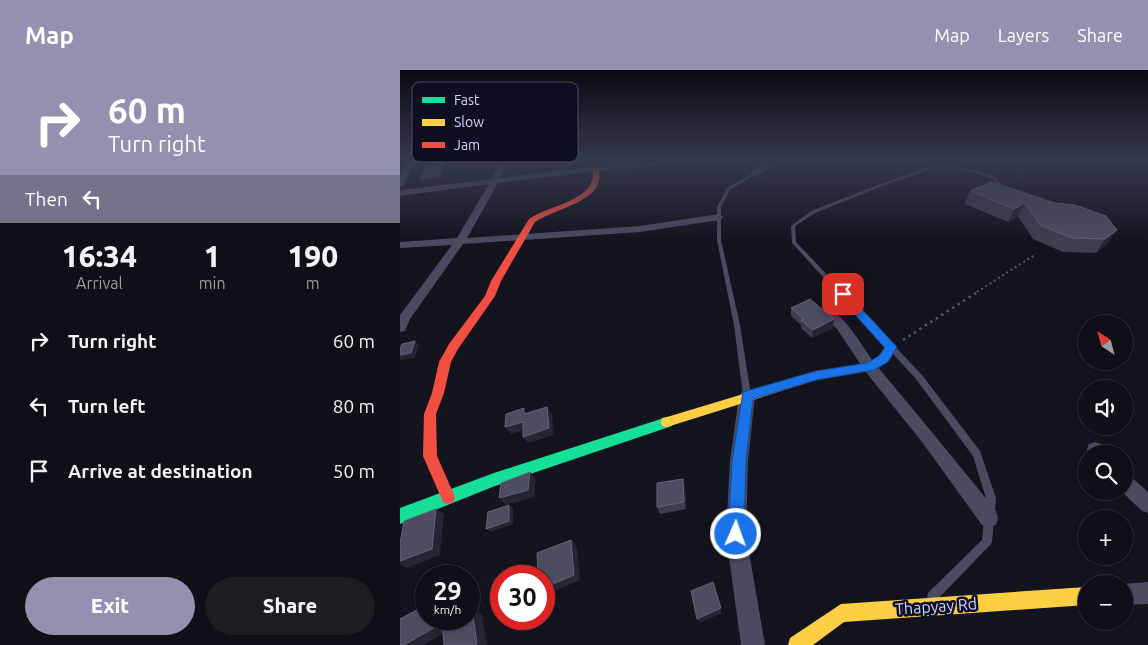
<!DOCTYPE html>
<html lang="en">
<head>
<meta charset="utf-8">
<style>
	:root { --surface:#0f0f17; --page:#1d1d24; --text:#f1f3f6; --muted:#9b9ca1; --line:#2f2f36; --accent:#9092b0 }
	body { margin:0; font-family:Ubuntu,sans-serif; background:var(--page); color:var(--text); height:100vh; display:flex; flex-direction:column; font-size:19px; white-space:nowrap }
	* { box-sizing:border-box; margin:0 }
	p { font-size:16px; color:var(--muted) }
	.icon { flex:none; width:28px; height:28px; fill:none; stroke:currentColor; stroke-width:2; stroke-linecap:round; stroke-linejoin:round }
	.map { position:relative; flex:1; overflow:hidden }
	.side { display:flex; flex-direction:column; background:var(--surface); width:400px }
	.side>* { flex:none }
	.hud { background:#9092b0; color:#fff; overflow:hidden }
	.needle { width:32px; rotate:324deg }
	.buttons { position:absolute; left:678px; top:245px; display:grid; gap:10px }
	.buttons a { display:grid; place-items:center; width:55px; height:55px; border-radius:50%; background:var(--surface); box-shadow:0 1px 4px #0004,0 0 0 1px var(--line); font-size:25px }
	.speed { position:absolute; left:15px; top:495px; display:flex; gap:10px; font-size:25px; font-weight:700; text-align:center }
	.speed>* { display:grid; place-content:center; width:65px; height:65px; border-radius:50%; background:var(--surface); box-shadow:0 1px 4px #0004,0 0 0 1px var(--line); line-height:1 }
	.speed small { font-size:12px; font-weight:400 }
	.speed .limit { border:8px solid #d22; background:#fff; color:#111 }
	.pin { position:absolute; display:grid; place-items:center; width:42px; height:42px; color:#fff; margin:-21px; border-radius:10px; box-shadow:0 2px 8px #0006 }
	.me { position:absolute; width:55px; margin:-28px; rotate:2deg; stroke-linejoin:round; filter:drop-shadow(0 0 4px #0008) }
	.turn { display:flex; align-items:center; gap:18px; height:105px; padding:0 25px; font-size:22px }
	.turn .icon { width:65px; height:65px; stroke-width:2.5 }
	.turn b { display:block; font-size:35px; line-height:42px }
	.then { display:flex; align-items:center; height:48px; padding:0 25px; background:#0003; gap:10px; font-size:19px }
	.eta { display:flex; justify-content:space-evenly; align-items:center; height:85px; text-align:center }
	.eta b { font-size:30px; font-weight:800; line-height:35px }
	.cta { display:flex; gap:10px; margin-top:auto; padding:10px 25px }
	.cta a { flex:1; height:58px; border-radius:30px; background:var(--accent); color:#fff; font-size:20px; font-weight:800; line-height:58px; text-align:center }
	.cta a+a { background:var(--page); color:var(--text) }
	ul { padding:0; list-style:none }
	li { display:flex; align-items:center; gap:15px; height:65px; padding:0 25px }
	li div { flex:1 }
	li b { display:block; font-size:19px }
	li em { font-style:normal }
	header { display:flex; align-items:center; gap:30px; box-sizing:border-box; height:70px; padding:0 25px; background:var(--accent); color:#fff }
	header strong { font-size:24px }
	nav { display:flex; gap:28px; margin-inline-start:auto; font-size:18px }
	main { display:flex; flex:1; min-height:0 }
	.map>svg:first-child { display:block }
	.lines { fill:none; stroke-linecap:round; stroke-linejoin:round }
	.path-far1 { stroke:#485a62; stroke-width:2; stroke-dasharray:2 3; stroke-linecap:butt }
	.path { stroke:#485a62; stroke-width:2.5; stroke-dasharray:2.5 4; stroke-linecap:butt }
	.lane { fill:#494c60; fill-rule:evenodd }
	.street { fill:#494c60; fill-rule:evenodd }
	.fast { fill:#16e098; fill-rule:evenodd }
	.slow { fill:#ffcf43; fill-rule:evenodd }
	.jam { fill:#f24e42; fill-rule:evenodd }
	.wall { fill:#3d3d4e }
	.shaded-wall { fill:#262533 }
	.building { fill:#4d4d61; stroke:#62627a }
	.route { fill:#1a73e8; stroke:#114b97 }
	.labels { text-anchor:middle; stroke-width:5; stroke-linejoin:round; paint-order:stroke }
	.near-street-label { font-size:16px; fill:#d3d6fe; stroke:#0f0f24 }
	.key { fill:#0f0f24; stroke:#4a4b65; stroke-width:1 }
	.key-label { font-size:14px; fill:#d3d6fe }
</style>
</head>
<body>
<header>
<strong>Map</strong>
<nav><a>Map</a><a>Layers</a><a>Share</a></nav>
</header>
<main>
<section class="side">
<div class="hud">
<div class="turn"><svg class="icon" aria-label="right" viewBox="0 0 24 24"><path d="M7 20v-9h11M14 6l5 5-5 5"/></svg><div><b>60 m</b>Turn right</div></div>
<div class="then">Then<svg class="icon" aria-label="left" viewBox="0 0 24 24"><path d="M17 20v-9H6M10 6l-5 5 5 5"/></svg></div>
</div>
<div class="eta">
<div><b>16:34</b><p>Arrival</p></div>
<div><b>1</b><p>min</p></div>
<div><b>190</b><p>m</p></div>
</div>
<ul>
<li><svg class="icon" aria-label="right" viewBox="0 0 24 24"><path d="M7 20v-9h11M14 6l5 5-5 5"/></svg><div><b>Turn right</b></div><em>60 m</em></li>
<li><svg class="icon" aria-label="left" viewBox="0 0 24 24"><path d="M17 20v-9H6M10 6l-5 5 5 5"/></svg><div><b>Turn left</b></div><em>80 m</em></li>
<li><svg class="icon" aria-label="arrive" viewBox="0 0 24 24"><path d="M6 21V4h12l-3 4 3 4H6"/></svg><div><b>Arrive at destination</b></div><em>50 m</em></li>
</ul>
<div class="cta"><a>Exit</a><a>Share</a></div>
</section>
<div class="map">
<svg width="748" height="575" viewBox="0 0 748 575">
	<rect width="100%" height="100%" fill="#14141f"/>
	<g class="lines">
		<polyline class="path-far1" points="577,222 636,184"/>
		<polyline class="path" points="503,270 579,221"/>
		<g class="lane">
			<polygon points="549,96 573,100 594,106 607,121 604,122 592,108 572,102 549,98 528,100 485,115 415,143 395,156 396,172 522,305 580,381 596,428 592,472 590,475 536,531 532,532 528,531 527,527 528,523 582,470 586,428 573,386 516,309 392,173 391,156 411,141 483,113 526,98"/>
			<polygon points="355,102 358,103 330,120 321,137 321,170 340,255 351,325 350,327 344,327 343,325 334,255 317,170 317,137 327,118"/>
		</g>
		<g class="street">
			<polygon points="7,90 15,90 4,115 0,117 0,106"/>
			<path d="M100,90H108L100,108C167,100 233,90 300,90L297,92L196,101L98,113L67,168L240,156L319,144L324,147L319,150L240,162L63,174L10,249L5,261L0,262V245L52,175L0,178V172L57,168L89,114L0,126V120L92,109Z"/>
			<polygon points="370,90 378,90 359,105 353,105 353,101"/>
			<path d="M426,238C445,243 464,280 476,295C517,344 557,392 596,441L598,448L596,455L589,457L582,455L522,372L465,301L437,259L422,245L420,242Z"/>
			<polygon points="347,320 352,322 355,326 348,391 346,465 365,575 341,575 326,465 330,391 339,326 342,322"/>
			<polygon points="695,372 701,374 705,384 688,384 687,379 689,374"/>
			<polygon points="724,404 730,406 748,422 748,443 741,440 721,421 724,421"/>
			<polygon points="748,512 748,534 724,535 723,514"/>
		</g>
		<polygon class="fast" points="267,347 272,348 273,352 272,356 95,416 0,454 0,438 94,403"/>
		<g class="slow">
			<polygon points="491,273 496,277 487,292 474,300 416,310 267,357 262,356 261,352 262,348 267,347 416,302 467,293 479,286 487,274"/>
			<polygon points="686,517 686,535 444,552 413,575 388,575 390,568 441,534"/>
		</g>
		<path class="jam" d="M194,98L199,99C199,103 200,107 199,111C194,133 152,140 135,152L101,211L95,226L58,279L51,292L44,323L36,344L37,386L55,427L53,432L48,434L43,432L23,386L24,344L32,323L39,292L49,274L85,226L91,211L129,149C146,137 183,132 191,113C193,108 193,103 194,98Z"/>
	</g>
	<g class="wall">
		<polygon points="570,121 655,133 675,135 708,173 696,183 663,182 633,169 618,146 608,152 565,134"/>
		<polygon points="391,238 433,258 412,268 401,258 401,255 391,246"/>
		<polygon points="283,409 285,416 286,439 260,444 257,437"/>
	</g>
	<g class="shaded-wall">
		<polygon points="44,92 46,96 40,109 22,112 20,108"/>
		<polygon points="625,133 618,146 608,152 614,139"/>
		<polygon points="717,160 708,173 696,183 705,169"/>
		<polygon points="434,249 433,258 412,268 413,260"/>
		<polygon points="15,271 19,275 15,287 1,290 0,288 0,285"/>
		<polygon points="147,337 152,344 154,365 128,373 123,367"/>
		<polygon points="123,352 128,359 111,364 105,357"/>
		<polygon points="130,402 136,410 134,427 106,435 99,428"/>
		<polygon points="283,409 285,416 286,439 284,432"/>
		<polygon points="109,435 113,438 113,454 91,462 86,459"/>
		<polygon points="36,439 44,444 40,485 7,498 0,494 0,491"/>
		<polygon points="171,470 177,477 180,510 146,525 144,524 144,518"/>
		<polygon points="313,512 322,543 300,553 297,549"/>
		<polygon points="69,522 70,522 72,539 82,544 87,575 75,575 69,547"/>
		<polygon points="42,553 53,558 23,575 4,575"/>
	</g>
	<g class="building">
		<polygon points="44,92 38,106 20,108 27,95"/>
		<polygon points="591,112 655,133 675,135 706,146 717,160 705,169 672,168 640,155 625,133 614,139 570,121"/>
		<polygon points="410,229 434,249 413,260 401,250 404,249 391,238"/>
		<polygon points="15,271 11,283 0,285 0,279 2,274"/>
		<polygon points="147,337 149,358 123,367 123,352 105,357 106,344 124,338 124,344"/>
		<polygon points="130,402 128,420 99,428 101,413"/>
		<polygon points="283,409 284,432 257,437 257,413"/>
		<polygon points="109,435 109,451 86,459 88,442"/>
		<polygon points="36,439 32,479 0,491 0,474 4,451"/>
		<polygon points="171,470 174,505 144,518 144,506 138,506 137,483"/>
		<polygon points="313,512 321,538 297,549 291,521"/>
		<polygon points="26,535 26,549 69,549 69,541 72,539 77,574 75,575 44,575 42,553 4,575 0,575 0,549"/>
	</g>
	<linearGradient id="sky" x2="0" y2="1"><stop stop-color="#0b0b11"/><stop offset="0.53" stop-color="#343a4d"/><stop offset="1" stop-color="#343a4d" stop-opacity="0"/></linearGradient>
	<rect width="748" height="171" fill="url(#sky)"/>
	<polygon class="route" points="439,222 446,222 497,277 488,292 474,300 416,310 353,329 346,391 344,464 342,470 336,473 331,470 328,464 332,391 343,322 416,301 467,293 479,286 485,278 439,227"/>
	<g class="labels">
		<g class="near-street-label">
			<text transform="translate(536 536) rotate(-4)" y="6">Thapyay Rd</text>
		</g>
	</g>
	<rect x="12" y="12" width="166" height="80" rx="8" class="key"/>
	<rect x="22" y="27" width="23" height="6" fill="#16e098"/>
	<rect x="22" y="49" width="23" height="7" fill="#ffcf43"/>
	<rect x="22" y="72" width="23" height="6" fill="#f24e42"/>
	<g class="key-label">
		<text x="54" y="35">Fast</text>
		<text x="54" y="57">Slow</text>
		<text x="54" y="80">Jam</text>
	</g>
</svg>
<div class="buttons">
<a><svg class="needle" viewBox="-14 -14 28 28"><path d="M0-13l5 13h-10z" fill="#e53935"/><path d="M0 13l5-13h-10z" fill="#9b9ca1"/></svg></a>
<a><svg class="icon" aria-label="sound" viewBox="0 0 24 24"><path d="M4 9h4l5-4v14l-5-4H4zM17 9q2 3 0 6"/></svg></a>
<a><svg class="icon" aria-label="search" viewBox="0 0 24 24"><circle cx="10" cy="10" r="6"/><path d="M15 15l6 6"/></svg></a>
<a>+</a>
<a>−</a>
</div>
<div class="speed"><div>29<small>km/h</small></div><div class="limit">30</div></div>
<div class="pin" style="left:443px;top:224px;background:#d93025"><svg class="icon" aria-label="arrive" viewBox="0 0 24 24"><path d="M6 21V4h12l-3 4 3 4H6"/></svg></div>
<svg class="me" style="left:336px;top:464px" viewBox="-20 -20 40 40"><circle r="17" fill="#1a73e8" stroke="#fff" stroke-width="3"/><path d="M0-11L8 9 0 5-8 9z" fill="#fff"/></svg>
</div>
</main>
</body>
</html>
